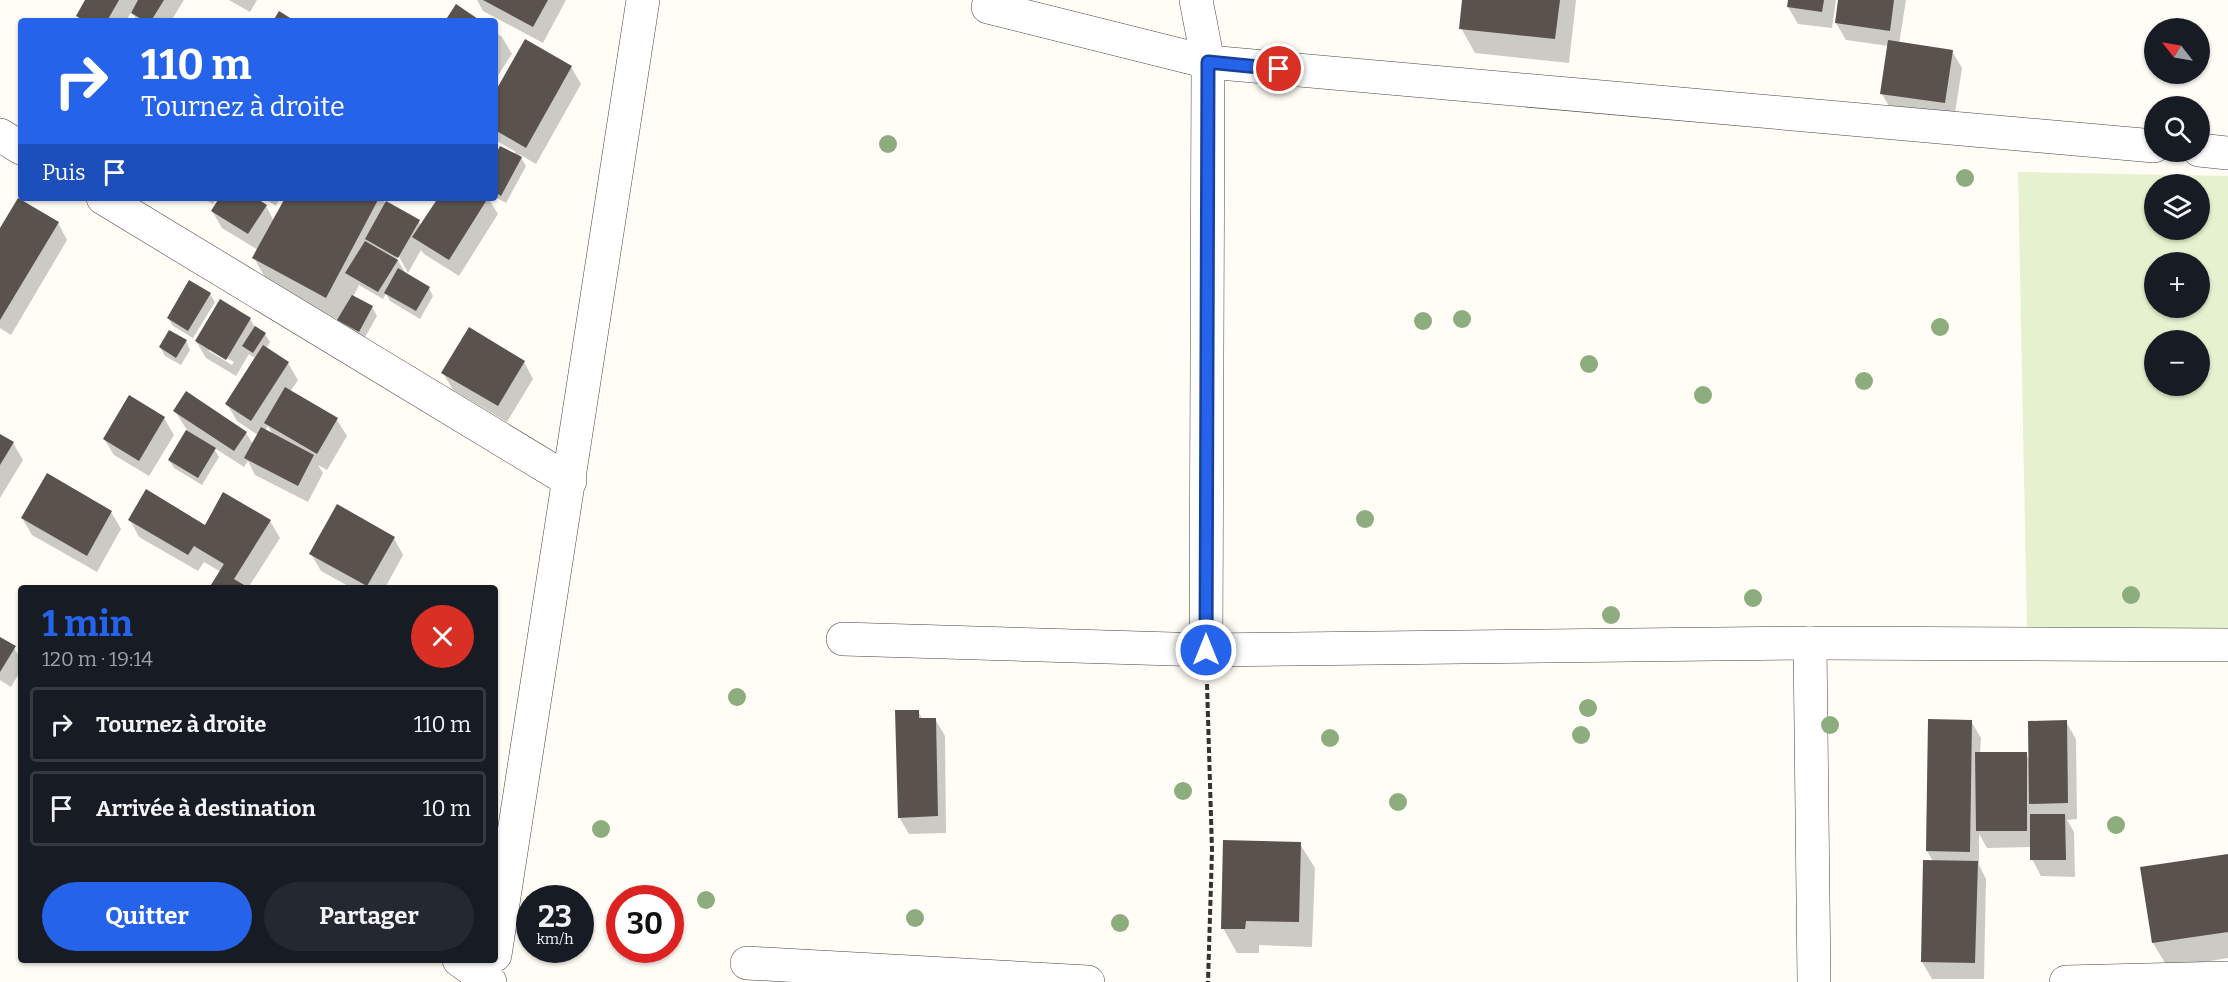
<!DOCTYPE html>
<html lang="fr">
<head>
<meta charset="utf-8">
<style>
	:root { --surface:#171b24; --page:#242831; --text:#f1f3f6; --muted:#9ea1a6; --line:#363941; --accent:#2563eb }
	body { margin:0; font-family:Bitter,serif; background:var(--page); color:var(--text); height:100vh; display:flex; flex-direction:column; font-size:22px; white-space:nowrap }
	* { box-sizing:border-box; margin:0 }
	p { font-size:20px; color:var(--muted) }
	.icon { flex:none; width:33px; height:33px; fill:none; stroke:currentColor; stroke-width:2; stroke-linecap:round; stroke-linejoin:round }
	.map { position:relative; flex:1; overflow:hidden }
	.side { position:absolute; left:18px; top:585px; width:480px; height:378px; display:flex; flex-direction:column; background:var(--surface); border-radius:6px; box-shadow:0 2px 4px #0004 }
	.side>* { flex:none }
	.top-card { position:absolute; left:18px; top:18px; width:480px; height:183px; border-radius:6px; box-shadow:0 2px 4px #0004; background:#2563eb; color:#fff; overflow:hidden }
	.needle { width:39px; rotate:301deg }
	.buttons { position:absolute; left:2144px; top:18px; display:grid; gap:12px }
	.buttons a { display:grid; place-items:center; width:66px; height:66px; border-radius:50%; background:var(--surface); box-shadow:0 2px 4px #0004; font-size:30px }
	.speed { position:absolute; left:516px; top:885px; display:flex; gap:12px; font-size:30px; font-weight:700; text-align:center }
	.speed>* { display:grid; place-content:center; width:78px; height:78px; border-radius:50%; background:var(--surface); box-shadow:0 2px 4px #0004; line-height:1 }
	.speed small { font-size:15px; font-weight:400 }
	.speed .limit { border:9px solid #d22; background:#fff; color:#111 }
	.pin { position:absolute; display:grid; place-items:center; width:51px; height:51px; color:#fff; margin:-26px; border:3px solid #fff; border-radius:50%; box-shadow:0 2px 6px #0007 }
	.me { position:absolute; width:66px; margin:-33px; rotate:0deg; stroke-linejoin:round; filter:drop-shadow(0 0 4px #0008) }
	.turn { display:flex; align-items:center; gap:21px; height:126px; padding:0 24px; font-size:27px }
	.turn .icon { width:78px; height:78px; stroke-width:2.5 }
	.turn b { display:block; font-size:42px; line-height:51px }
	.then { display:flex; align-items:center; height:57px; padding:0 24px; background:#0003; gap:12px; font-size:22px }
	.round { display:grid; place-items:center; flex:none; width:63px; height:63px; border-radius:32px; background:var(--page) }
	.summary { display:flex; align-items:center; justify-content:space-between; height:102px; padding:0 24px }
	h1 { font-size:36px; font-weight:700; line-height:45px; color:var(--accent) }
	.primary-button { display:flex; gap:12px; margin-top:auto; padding:12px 24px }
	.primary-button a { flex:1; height:69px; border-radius:36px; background:var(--accent); color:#fff; font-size:24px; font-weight:700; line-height:69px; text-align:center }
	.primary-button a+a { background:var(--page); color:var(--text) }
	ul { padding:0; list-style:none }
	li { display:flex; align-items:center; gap:18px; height:75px; margin:0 12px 9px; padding:0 12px; border:3px solid var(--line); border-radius:6px }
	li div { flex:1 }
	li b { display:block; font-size:22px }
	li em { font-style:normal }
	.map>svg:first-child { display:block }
	.pitch { fill:#e6f2cf; fill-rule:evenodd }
	.shadow { fill:#0003; fill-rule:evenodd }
	.building { fill:#5a524d }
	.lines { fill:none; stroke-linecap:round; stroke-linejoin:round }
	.street-casing { stroke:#444; stroke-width:34 }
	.path { stroke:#333; stroke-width:4; stroke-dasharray:6 3; stroke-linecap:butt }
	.street { stroke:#fff; stroke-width:33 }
	.tree { fill:#8dad7f }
	.route-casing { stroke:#184099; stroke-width:15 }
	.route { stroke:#2563eb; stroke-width:10 }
</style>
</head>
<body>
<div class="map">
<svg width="2228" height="982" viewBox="0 0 2228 982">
	<rect width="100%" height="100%" fill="#fffdf5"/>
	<path class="pitch" d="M2018,172L2228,176V628L2027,629ZM2154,184H2199V230H2154ZM2154,262H2199V308H2154ZM2154,340H2199V386H2154Z"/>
	<g class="shadow">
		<polygon points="86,0 184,0 171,21 137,21 132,11 126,21 81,21 78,16"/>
		<polygon points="229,0 257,0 250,12"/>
		<polygon points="477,0 566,0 543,43 483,11"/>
		<polygon points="1464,0 1576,0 1569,63 1475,53 1461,28"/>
		<polygon points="1789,0 1836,0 1832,28 1798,24 1788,7"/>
		<polygon points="1839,0 1906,0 1899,44 1952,51 1962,68 1954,119 1892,111 1882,94 1889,46 1846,40 1836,23"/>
		<polygon points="495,32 502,37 512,54 495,80"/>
		<polygon points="571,67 581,84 536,164 519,154 526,166 506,203 495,197 495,153 497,156 514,154 516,152 495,140 495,95"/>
		<polygon points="202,198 216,198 213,204"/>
		<polygon points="220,198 253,198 266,206 274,221 287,198 382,198 386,205 419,221 421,226 440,198 488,198 498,214 459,276 424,254 421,250 408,273 396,251 393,252 406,274 429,288 433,296 420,319 390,301 386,294 383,299 359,285 353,297 372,307 377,316 364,339 344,328 340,321 268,283 254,258 258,250 222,228 212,211"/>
		<polygon points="263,198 280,198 276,206"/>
		<polygon points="58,223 67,240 11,335 0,328 0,231"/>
		<polygon points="210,294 215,302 193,338 173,326 168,318"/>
		<path d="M250,319L255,327L265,334L270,342L266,349L288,363L298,380L290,392L337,420L347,436L327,470L318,465L323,473L308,502L255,475L248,461L244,467L213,447L219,457L202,485L174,468L169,460L187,430L175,411L246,433L253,444L258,435L237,421L227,404L256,359L249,354L236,376L206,358L196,341ZM209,348L234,362L232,365L209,351ZM268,426L273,435L265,431Z"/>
		<polygon points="186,341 190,350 181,365 165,356 160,347"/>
		<polygon points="524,362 533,379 507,422 453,390 443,373"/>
		<polygon points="164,418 174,435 149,476 114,455 104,439"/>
		<polygon points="0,436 13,443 23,460 0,498"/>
		<polygon points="111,512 121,529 97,572 32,535 22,518"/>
		<polygon points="130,520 206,527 270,521 280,538 248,588 211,588 221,572 204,562 198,571 139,537"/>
		<polygon points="394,538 403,555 385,588 352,588 321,571 311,554"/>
		<polygon points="0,639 14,648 21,659 21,670 11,687 0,680"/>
		<polygon points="918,711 923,720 935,719 945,736 946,833 909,834 899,817"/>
		<polygon points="1971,721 1981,738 1980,754 2026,753 2030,761 2066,722 2076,739 2077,819 2067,820 2074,832 2075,877 2041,876 2032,859 2032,847 1987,848 1979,834 1979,865 1986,879 1984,979 1932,979 1922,962 1933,861 1927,851"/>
		<polygon points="1300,844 1315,868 1312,947 1259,945 1259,953 1237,953 1223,928"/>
		<polygon points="2228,856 2228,958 2168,968 2153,943 2142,869"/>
	</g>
	<g class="building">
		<polygon points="85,0 119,0 107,21 85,21 76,16"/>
		<polygon points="138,0 164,0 151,21 145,21 131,13"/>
		<polygon points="483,0 548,0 533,27"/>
		<polygon points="1462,0 1560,0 1555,39 1459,29"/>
		<polygon points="1788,0 1824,0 1822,12 1787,7"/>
		<polygon points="1838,0 1894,0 1890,31 1835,23"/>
		<polygon points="456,4 481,21 445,21"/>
		<polygon points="279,11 295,21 273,21"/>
		<polygon points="525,39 572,66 526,148 495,130 495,92"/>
		<polygon points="1888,40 1953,50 1945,103 1880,94"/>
		<polygon points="500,146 522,157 501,196 495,192 495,156"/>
		<polygon points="18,198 59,222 0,320 0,228"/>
		<polygon points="219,198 256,198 267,205 248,234 211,211"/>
		<polygon points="285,198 379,198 326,298 252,258"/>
		<polygon points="438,198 488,198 449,260 412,237"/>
		<polygon points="386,201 420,220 398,258 365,239"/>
		<polygon points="365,241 398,260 378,292 345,273"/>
		<polygon points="398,268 430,287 416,311 384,293"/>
		<polygon points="189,280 211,293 188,331 167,318"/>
		<polygon points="352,295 373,306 359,332 337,320"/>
		<polygon points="220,299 251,318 226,360 195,341"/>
		<polygon points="255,326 266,333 253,353 242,346"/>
		<polygon points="469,327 525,361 498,406 441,373"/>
		<polygon points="169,330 187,340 176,358 159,347"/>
		<polygon points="263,345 289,362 251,421 225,404"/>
		<polygon points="285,387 338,418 317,454 264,423"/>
		<polygon points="186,391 247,432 234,451 173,411"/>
		<polygon points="129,395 165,417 139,461 103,439"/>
		<polygon points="261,427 314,455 298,486 244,458"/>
		<polygon points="186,430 216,448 198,478 168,460"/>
		<polygon points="0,434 14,442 0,465"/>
		<polygon points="47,473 112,511 87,556 21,518"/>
		<polygon points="146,489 205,525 223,492 271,520 234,579 249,588 209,588 224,564 194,546 188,555 128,520"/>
		<polygon points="337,504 395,537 367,586 309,554"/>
		<polygon points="0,637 16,646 0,672"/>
		<polygon points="895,710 919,710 919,718 936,718 938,816 898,818"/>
		<polygon points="1928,719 1972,720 1970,852 1926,851"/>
		<polygon points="2067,720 2068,803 2029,804 2028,721"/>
		<polygon points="1975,752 2027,752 2027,831 1976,831"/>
		<polygon points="2030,814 2065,814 2066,860 2030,860"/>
		<polygon points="1223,840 1301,842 1299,922 1246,921 1245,929 1221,929"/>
		<polygon points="2228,854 2228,932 2152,943 2140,867"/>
		<polygon points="1923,860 1978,861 1975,963 1921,962"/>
	</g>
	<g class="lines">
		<g class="street-casing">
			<g id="street">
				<polyline points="1196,0 1208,62 1206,650"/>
				<polyline points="988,7 1208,62 2154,146"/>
				<polyline points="0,135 21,148"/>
				<polyline points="2199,150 2228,153"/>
				<polyline points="103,198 570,481"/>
				<polyline points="843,639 1206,650 1810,643 2228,645"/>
				<polyline points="1810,643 1814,982"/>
				<polyline points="495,955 643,0"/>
				<polyline points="459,960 490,982"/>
				<polyline points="747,963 1088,982"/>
				<polyline points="2066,982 2228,978"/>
			</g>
		</g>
		<polyline class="path" points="1207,684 1212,850 1208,982"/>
		<use href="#street" class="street"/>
	</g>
	<g class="tree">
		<circle cx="888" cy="144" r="9"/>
		<circle cx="1965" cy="178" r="9"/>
		<circle cx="1462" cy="319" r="9"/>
		<circle cx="1423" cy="321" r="9"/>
		<circle cx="1940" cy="327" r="9"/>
		<circle cx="1589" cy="364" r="9"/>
		<circle cx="1864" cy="381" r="9"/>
		<circle cx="1703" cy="395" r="9"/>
		<circle cx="1365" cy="519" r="9"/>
		<circle cx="2131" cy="595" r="9"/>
		<circle cx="1753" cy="598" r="9"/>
		<circle cx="1611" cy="615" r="9"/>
		<circle cx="737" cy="697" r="9"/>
		<circle cx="1588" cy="708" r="9"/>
		<circle cx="1830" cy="725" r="9"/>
		<circle cx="1581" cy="735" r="9"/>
		<circle cx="1330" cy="738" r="9"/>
		<circle cx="1183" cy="791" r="9"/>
		<circle cx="1398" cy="802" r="9"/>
		<circle cx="2116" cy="825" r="9"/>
		<circle cx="601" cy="829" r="9"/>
		<circle cx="706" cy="900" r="9"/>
		<circle cx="915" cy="918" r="9"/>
		<circle cx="1120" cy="923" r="9"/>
	</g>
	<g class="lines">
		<g class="route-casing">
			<polyline id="route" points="1206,650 1208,62 1279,69"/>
		</g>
		<use href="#route" class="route"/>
	</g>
</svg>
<div class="buttons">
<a><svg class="needle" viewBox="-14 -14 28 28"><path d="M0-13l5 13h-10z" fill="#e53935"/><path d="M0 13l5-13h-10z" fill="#9ea1a6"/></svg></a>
<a><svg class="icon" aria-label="search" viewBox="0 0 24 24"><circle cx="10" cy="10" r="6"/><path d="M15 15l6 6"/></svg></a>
<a><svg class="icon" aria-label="layers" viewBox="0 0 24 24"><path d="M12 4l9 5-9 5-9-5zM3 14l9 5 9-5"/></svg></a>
<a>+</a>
<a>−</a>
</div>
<div class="speed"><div>23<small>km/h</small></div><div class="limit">30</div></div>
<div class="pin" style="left:1279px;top:69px;background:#d93025"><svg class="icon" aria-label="arrive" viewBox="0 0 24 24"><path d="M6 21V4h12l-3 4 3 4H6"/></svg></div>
<svg class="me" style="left:1206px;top:650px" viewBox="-20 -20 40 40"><circle r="17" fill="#2563eb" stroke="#fff" stroke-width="3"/><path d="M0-11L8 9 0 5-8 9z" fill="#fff"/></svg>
<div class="top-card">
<div class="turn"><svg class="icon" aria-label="right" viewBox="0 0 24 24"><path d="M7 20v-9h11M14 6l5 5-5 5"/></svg><div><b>110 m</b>Tournez à droite</div></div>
<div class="then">Puis<svg class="icon" aria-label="arrive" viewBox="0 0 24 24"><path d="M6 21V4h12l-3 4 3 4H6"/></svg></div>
</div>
<section class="side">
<div class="summary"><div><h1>1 min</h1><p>120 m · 19:14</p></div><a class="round" style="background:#d93025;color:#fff"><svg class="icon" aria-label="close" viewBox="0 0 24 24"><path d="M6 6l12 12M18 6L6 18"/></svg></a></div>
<ul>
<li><svg class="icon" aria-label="right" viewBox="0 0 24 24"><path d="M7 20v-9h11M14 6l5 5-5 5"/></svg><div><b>Tournez à droite</b></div><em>110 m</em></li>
<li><svg class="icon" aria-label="arrive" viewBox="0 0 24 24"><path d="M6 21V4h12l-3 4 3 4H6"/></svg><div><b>Arrivée à destination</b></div><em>10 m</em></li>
</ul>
<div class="primary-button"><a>Quitter</a><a>Partager</a></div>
</section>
</div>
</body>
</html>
